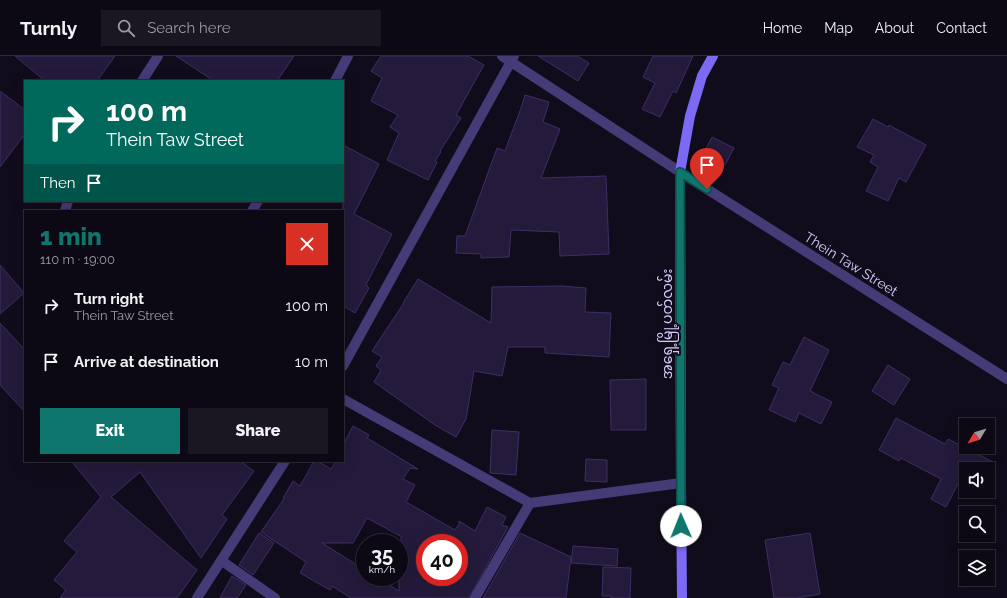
<!DOCTYPE html>
<html lang="en">
<head>
<meta charset="utf-8">
<style>
	:root { --surface:#0d0914; --page:#1b1722; --text:#f1f3f6; --muted:#9a9aa0; --line:#2d2a34; --accent:#0f766e }
	body { margin:0; font-family:Raleway,"Noto Sans Myanmar",sans-serif; background:var(--page); color:var(--text); height:100vh; display:flex; flex-direction:column; font-size:15px; white-space:nowrap }
	* { box-sizing:border-box; margin:0 }
	p { font-size:13px; color:var(--muted) }
	.icon { flex:none; width:22px; height:22px; fill:none; stroke:currentColor; stroke-width:2; stroke-linecap:round; stroke-linejoin:round }
	.map { position:relative; flex:1; overflow:hidden }
	.side { position:absolute; left:24px; top:154px; width:320px; height:252px; display:flex; flex-direction:column; background:var(--surface); border-radius:0px; box-shadow:0 4px 16px #0002,0 0 0 1px var(--line) }
	.side>* { flex:none }
	.banner { position:absolute; left:24px; top:24px; width:320px; height:122px; border-radius:0px; box-shadow:0 4px 16px #0002,0 0 0 1px var(--line); background:#00695c; color:#fff; overflow:hidden }
	.needle { width:26px; rotate:232deg }
	.fabs { position:absolute; left:959px; top:362px; display:grid; gap:8px }
	.fabs a { display:grid; place-items:center; width:36px; height:36px; border-radius:0px; background:var(--surface); box-shadow:0 4px 16px #0002,0 0 0 1px var(--line); font-size:20px }
	.speed { position:absolute; left:356px; top:478px; display:flex; gap:8px; font-size:20px; font-weight:700; text-align:center }
	.speed>* { display:grid; place-content:center; width:52px; height:52px; border-radius:50%; background:var(--surface); box-shadow:0 4px 16px #0002,0 0 0 1px var(--line); line-height:1 }
	.speed small { font-size:10px; font-weight:400 }
	.speed .limit { border:6px solid #d22; background:#fff; color:#111 }
	.pin { position:absolute; display:grid; place-items:center; width:34px; height:34px; color:#fff; margin:-41px -17px; border-radius:50% 50% 50% 0; rotate:-45deg; box-shadow:0 0 4px #0007 }
	.pin .icon { rotate:45deg }
	.me { position:absolute; width:44px; margin:-22px; rotate:359deg; stroke-linejoin:round; filter:drop-shadow(0 0 3px #0008) }
	.turn { display:flex; align-items:center; gap:14px; height:84px; padding:0 16px; font-size:18px }
	.turn .icon { width:52px; height:52px; stroke-width:2.5 }
	.turn b { display:block; font-size:28px; line-height:34px }
	.then { display:flex; align-items:center; height:38px; padding:0 16px; background:#0003; gap:8px; font-size:15px }
	.round { display:grid; place-items:center; flex:none; width:42px; height:42px; border-radius:0px; background:var(--page) }
	.headline { display:flex; align-items:center; justify-content:space-between; height:68px; padding:0 16px }
	h1 { font-size:24px; font-weight:800; line-height:30px; color:var(--accent) }
	.cta { display:flex; gap:8px; margin-top:auto; padding:8px 16px }
	.cta a { flex:1; height:46px; border-radius:0px; background:var(--accent); color:#fff; font-size:16px; font-weight:800; line-height:46px; text-align:center }
	.cta a+a { background:var(--page); color:var(--text) }
	ul { padding:0; list-style:none }
	li { display:flex; align-items:center; gap:12px; height:56px; padding:0 16px }
	li div { flex:1 }
	li b { display:block; font-size:15px }
	li em { font-style:normal }
	header { display:flex; align-items:center; gap:24px; box-sizing:border-box; height:56px; padding:0 20px; background:var(--surface); border-bottom:1px solid var(--line) }
	header strong { font-size:19px }
	nav { display:flex; gap:22px; margin-inline-start:auto; font-size:14px }
	.search { width:280px; height:36px; background:var(--page); display:flex; align-items:center; gap:10px; box-sizing:border-box; padding:0 14px; border-radius:0px; color:var(--muted); font-size:15px }
	.map>svg:first-child { display:block }
	.building { fill:#241a3b; stroke:#3f2e65; fill-rule:evenodd }
	.lines { fill:none; stroke-linecap:round; stroke-linejoin:round }
	.street { stroke:#443b77; stroke-width:10 }
	.secondary { stroke:#7c69f4; stroke-width:10 }
	.route-casing { stroke:#0a4d48; stroke-width:10 }
	.route { stroke:#0f766e; stroke-width:7 }
	.labels { text-anchor:middle; stroke-width:4; stroke-linejoin:round; paint-order:stroke }
	.street-label { font-size:14px; fill:#d6cbfb; stroke:#110c1b }
</style>
</head>
<body>
<header>
<strong>Turnly</strong>
<div class="search"><svg class="icon" aria-label="search" viewBox="0 0 24 24"><circle cx="10" cy="10" r="6"/><path d="M15 15l6 6"/></svg>Search here</div>
<nav><a>Home</a><a>Map</a><a>About</a><a>Contact</a></nav>
</header>
<div class="map">
<svg width="1007" height="542" viewBox="0 0 1007 542">
	<rect width="100%" height="100%" fill="#110c1b"/>
	<g class="building">
		<polygon points="15,0 115,0 97,25 45,25"/>
		<polygon points="176,0 294,0 277,25 214,25"/>
		<polygon points="381,0 468,0 484,9 456,59 461,62 440,95 441,96 435,105 437,106 428,124 387,104 399,77 390,71 398,59 371,45 382,22 371,15"/>
		<polygon points="538,0 577,0 589,7 578,25"/>
		<polygon points="653,0 693,0 676,37 673,35 660,61 642,53 655,27 643,21"/>
		<polygon points="0,35 25,54 25,78 0,111"/>
		<polygon points="525,39 549,46 543,66 560,73 541,122 606,120 609,198 560,200 559,176 511,174 509,201 481,202 481,198 456,197 457,180 465,180 497,92 505,95 521,52"/>
		<polygon points="873,63 888,71 889,69 926,89 906,126 899,122 888,145 866,135 878,111 870,106 874,99 857,91"/>
		<polygon points="712,81 734,92 725,109 703,98"/>
		<polygon points="343,89 379,108 354,158 392,178 366,229 369,232 355,257 343,250"/>
		<polygon points="0,209 24,237 0,258"/>
		<polygon points="418,223 491,267 492,231 562,230 586,232 585,256 611,257 609,301 545,297 545,291 508,291 502,320 474,315 466,363 456,381 435,369 374,326 381,314 376,310 382,301 372,295 404,247 403,247"/>
		<polygon points="0,267 25,294 25,356 0,329"/>
		<polygon points="804,281 829,294 810,335 832,346 821,368 799,357 795,366 769,354 779,332 772,329 783,306 790,309"/>
		<polygon points="888,309 910,323 894,349 872,335"/>
		<polygon points="646,323 646,374 611,374 610,324"/>
		<polygon points="896,362 945,388 948,383 993,406 988,417 988,413 966,413 966,430 959,426 946,451 931,443 941,423 901,402 899,405 879,394"/>
		<path d="M353,370L369,379L367,382L418,413L410,412L403,423L415,429L406,446L455,474L459,468V465L475,475L487,451L506,461L502,469L508,471L469,542H351L332,530L330,534L300,517L306,506L261,476L284,443L283,442L293,425L300,430L314,405H317L331,413L336,405H343V389ZM367,462L402,481L399,486V535L376,521H365V514L322,487H353ZM425,487H459V521H425Z"/>
		<polygon points="492,374 519,376 516,419 490,417"/>
		<polygon points="586,403 607,404 607,426 585,425"/>
		<polygon points="71,405 240,405 254,415 222,459 227,463 201,502 140,416 111,441 197,514 177,542 60,542 66,534 54,524 77,496 64,485 101,441"/>
		<polygon points="259,477 274,487 253,519 239,509"/>
		<polygon points="520,477 571,501 566,542 483,542"/>
		<polygon points="810,477 820,538 796,542 774,542 765,484"/>
		<polygon points="573,490 618,493 617,510 571,507"/>
		<polygon points="603,511 631,512 630,542 611,542 611,540 602,540"/>
		<polygon points="232,520 246,529 237,542 220,542"/>
	</g>
	<g class="lines">
		<g class="street">
			<polyline points="502,0 680,116 1007,323"/>
			<polyline points="142,25 158,0"/>
			<polyline points="335,25 348,0"/>
			<polyline points="65,155 68,145"/>
			<polyline points="252,155 258,145"/>
			<polyline points="343,310 514,0"/>
			<polyline points="343,343 530,447 681,427"/>
			<polyline points="222,505 275,542"/>
			<polyline points="197,542 285,405"/>
			<polyline points="475,542 530,447"/>
		</g>
		<polyline class="secondary" points="682,542 681,427 680,116 690,60 702,20 713,0"/>
	</g>
	<g class="lines">
		<g class="route-casing">
			<polyline id="route" points="681,470 680,116 707,133"/>
		</g>
		<use href="#route" class="route"/>
	</g>
	<g class="labels">
		<g class="street-label">
			<text transform="translate(851 208) rotate(32)" y="5">Thein Taw Street</text>
			<text transform="translate(667 268) rotate(-90)" y="5">အရှေ့မြို့ပတ်လမ်း</text>
		</g>
	</g>
</svg>
<div class="fabs">
<a><svg class="needle" viewBox="-14 -14 28 28"><path d="M0-13l5 13h-10z" fill="#e53935"/><path d="M0 13l5-13h-10z" fill="#9a9aa0"/></svg></a>
<a><svg class="icon" aria-label="sound" viewBox="0 0 24 24"><path d="M4 9h4l5-4v14l-5-4H4zM17 9q2 3 0 6"/></svg></a>
<a><svg class="icon" aria-label="search" viewBox="0 0 24 24"><circle cx="10" cy="10" r="6"/><path d="M15 15l6 6"/></svg></a>
<a><svg class="icon" aria-label="layers" viewBox="0 0 24 24"><path d="M12 4l9 5-9 5-9-5zM3 14l9 5 9-5"/></svg></a>
</div>
<div class="speed"><div>35<small>km/h</small></div><div class="limit">40</div></div>
<div class="pin" style="left:707px;top:133px;background:#d93025"><svg class="icon" aria-label="arrive" viewBox="0 0 24 24"><path d="M6 21V4h12l-3 4 3 4H6"/></svg></div>
<svg class="me" style="left:681px;top:470px" viewBox="-20 -20 40 40"><circle r="19" fill="#fff"/><path d="M0-13L10 11 0 6-10 11z" fill="#0f766e"/></svg>
<div class="banner">
<div class="turn"><svg class="icon" aria-label="right" viewBox="0 0 24 24"><path d="M7 20v-9h11M14 6l5 5-5 5"/></svg><div><b>100 m</b>Thein Taw Street</div></div>
<div class="then">Then<svg class="icon" aria-label="arrive" viewBox="0 0 24 24"><path d="M6 21V4h12l-3 4 3 4H6"/></svg></div>
</div>
<section class="side">
<div class="headline"><div><h1>1 min</h1><p>110 m · 19:00</p></div><a class="round" style="background:#d93025;color:#fff"><svg class="icon" aria-label="close" viewBox="0 0 24 24"><path d="M6 6l12 12M18 6L6 18"/></svg></a></div>
<ul>
<li><svg class="icon" aria-label="right" viewBox="0 0 24 24"><path d="M7 20v-9h11M14 6l5 5-5 5"/></svg><div><b>Turn right</b><p>Thein Taw Street</p></div><em>100 m</em></li>
<li><svg class="icon" aria-label="arrive" viewBox="0 0 24 24"><path d="M6 21V4h12l-3 4 3 4H6"/></svg><div><b>Arrive at destination</b></div><em>10 m</em></li>
</ul>
<div class="cta"><a>Exit</a><a>Share</a></div>
</section>
</div>
</body>
</html>
